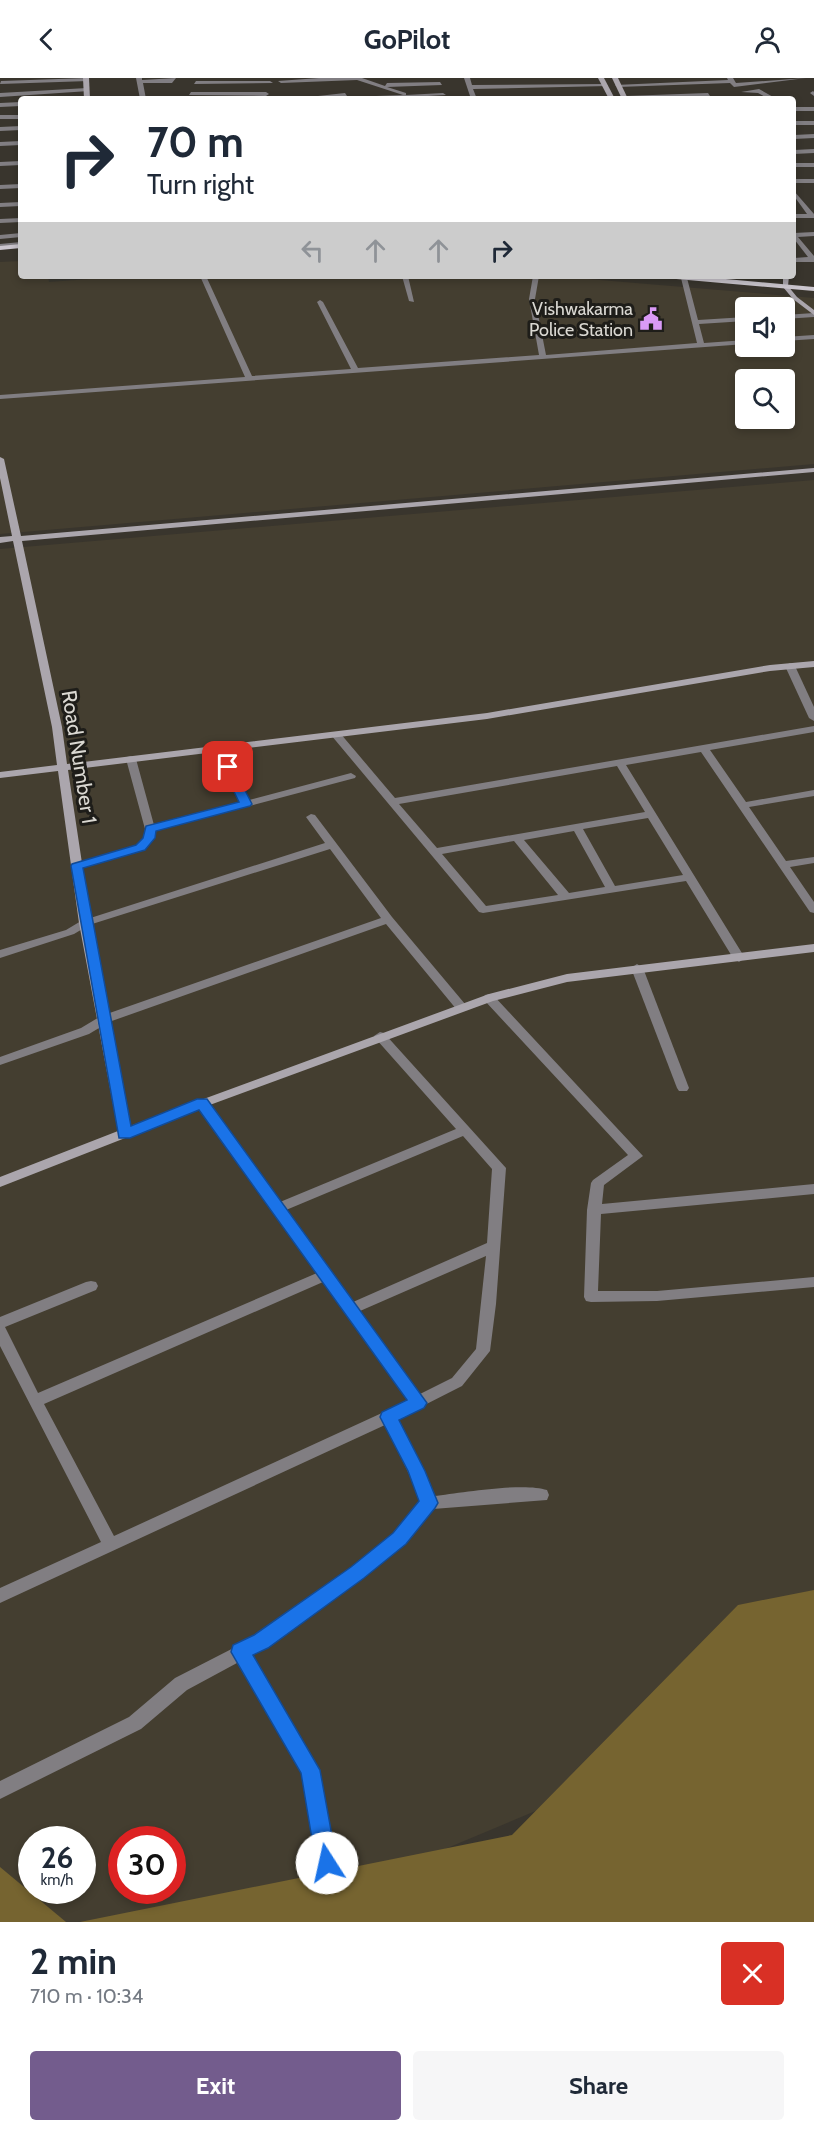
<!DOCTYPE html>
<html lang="en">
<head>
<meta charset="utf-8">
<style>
	:root { --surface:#fff; --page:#f6f6f7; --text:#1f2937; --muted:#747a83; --accent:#735c8d }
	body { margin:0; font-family:Cabin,sans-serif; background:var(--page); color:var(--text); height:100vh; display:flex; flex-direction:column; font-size:22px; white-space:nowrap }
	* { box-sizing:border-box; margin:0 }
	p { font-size:20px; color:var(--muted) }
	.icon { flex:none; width:33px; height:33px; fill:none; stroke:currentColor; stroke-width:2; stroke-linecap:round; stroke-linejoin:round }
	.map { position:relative; height:1844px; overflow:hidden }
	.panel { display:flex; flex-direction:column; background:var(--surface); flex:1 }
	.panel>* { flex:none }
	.hud { position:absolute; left:18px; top:18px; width:778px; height:183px; border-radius:6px; box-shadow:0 3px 9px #0003; background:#fff; color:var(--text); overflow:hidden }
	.buttons { position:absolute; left:735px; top:219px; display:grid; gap:12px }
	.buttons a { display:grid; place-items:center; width:60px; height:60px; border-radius:6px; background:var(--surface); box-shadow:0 3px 9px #0003; font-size:30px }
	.speed { position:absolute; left:18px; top:1748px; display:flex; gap:12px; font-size:30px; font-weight:700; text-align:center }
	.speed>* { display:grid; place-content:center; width:78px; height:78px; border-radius:50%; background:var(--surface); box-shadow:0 3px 9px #0003; line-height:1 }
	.speed small { font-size:15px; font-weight:400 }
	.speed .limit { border:9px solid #d22; background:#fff; color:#111 }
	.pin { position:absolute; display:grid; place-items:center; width:51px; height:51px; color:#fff; margin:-26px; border-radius:12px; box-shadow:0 3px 9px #0006 }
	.me { position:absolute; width:66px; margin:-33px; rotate:350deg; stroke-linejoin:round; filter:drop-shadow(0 0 4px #0008) }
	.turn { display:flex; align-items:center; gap:21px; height:126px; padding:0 30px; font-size:27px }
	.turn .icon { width:78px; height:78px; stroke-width:2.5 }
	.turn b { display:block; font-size:42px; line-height:51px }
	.lanes { display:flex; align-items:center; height:57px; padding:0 30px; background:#0003; justify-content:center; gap:30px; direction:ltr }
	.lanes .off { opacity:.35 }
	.round { display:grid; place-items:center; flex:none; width:63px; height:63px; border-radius:6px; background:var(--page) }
	.head { display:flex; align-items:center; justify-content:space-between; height:102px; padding:0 30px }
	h1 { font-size:36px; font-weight:700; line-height:45px }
	.cta { display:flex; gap:12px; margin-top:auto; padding:12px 30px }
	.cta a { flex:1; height:69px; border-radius:6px; background:var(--accent); color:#fff; font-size:24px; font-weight:700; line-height:69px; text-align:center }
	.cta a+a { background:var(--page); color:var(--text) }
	header { display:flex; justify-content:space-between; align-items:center; height:78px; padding:0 30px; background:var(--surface); font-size:27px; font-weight:700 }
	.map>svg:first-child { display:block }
	.built { fill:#443e30; fill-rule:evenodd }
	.forest { fill:#766430 }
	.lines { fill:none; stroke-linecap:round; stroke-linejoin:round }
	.street { fill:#817e82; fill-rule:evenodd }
	.secondary { fill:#aba6ad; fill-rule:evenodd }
	.primary { fill:#cbc6ce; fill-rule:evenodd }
	.shaded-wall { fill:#3a3831 }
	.route { fill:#1a73e8; stroke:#114b97; stroke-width:1.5 }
	.labels { text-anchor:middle; stroke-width:6; stroke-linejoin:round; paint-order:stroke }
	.far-poi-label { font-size:18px; fill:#dad8d2; stroke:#1e1d19; text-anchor:end }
	.street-label { font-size:21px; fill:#dad8d2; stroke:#1e1d19 }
</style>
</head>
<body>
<header><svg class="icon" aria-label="back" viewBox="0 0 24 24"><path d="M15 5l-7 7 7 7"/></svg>GoPilot<svg class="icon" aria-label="person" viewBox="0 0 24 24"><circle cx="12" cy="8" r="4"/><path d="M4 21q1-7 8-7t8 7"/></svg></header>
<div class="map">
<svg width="814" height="1844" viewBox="0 0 814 1844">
	<rect width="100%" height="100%" fill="#39352d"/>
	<g class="built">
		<path d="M21,183V198H552L814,220V386L0,456V184ZM746,230H784V268H746ZM746,302H784V340H746Z"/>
		<path d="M814,402V1601L667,1678L273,1843L43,1844L0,1807V471ZM32,1761H82V1812H32ZM122,1761H172V1812H122Z"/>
	</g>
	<g class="forest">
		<polygon points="814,1512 814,1844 80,1844 512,1757 738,1527"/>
		<polygon points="0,1789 66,1844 0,1844"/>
	</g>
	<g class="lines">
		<g class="street">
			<polygon points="87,0 89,3 0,6 1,3"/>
			<polygon points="136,0 142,0 142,2 176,0 172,5 143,5 146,21 140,21"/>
			<polygon points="319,0 362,0 385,8 387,5 440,4 442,7 387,9 406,15 406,17 443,15 446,17 374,21 376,18 403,17 357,2 281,5 278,3"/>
			<polygon points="464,0 470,0 472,7 605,6 608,8 473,11 477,21 471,21"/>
			<polygon points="727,0 733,0 736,5 806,0 734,9 730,5 618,9 615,7 728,2"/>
			<polygon points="196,3 270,3 273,5 194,6"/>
			<polygon points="87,10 89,13 0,19 0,15"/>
			<polygon points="759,11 775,20 776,21 769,21 758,15 741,14"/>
			<polygon points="813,13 814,14 814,18 810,15"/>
			<polygon points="191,14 266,14 269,16 266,18 189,17"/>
			<polygon points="345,15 347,18 306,21 309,19"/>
			<polygon points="708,15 710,18 622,20 625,18"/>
			<polygon points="611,18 613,21 574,21 577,19"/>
			<polygon points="21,24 21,28 0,29 0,25"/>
			<rect x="794" y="29" width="20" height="4"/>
			<rect x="0" y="37" width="21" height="4"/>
			<rect x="794" y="43" width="20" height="4"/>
			<polygon points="21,48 21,52 0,53 0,49"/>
			<polygon points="814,56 814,60 794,61 794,57"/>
			<polygon points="21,63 21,67 0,68 0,64"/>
			<polygon points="814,71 814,75 794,76 794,72"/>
			<polygon points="21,83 21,87 0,88 0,84"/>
			<rect x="794" y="85" width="20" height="4"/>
			<rect x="794" y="101" width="20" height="4"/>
			<polygon points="21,106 21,110 0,111 0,107"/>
			<polygon points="794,113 814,136 814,140 794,140 794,136 807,136 794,118"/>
			<polygon points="21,124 21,128 0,129 0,125"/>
			<polygon points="21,140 21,144 0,145 0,141"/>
			<polygon points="814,154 814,158 798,159 814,178 814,184 794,184 794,180 808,179 794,161 794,155"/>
			<polygon points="21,155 21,159 0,161 0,157"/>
			<polygon points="21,164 21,168 0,170 0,166"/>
			<polygon points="200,198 206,198 252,298 351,291 317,224 320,222 323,224 358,290 539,277 529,221 533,198 539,198 535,221 546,277 697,265 681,200 684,198 687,200 698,242 746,239 746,243 699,246 704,265 746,262 746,266 0,321 0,317 245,299"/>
			<polygon points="402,198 408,198 414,224 409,223"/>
			<polygon points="814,235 814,239 784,241 784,237"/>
			<polygon points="814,257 814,261 784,263 784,259"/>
			<polygon points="790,585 795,588 814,629 814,643 809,640 785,588"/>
			<path d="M814,648V654L710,672L746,724L814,712V718L749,729L786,783L814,779V785L790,789L814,824V835L810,834L701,674L626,687L745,880L739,884L733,880L686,803L483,835L479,834L331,657L332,655H340L395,720ZM617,688L645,734L437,770L399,726ZM648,740L683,797L615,808L583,751ZM574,753L605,809L569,815L524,762ZM514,763L558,817L486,828L442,776Z"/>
			<polygon points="218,668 223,671 249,722 351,695 356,698 355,700 155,753 153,761 145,771 81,790 73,790 72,788 73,786 137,767 143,760 145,751 126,681 127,679 131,678 136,681 154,747 240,724 213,671"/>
			<polygon points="311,736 315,737 392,839 465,926 467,929 465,932 457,932 386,846 109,944 89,956 0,987 0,979 81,950 101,938 381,840 330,771 89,847 74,856 0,880 0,872 66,852 81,843 325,765 306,739"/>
			<polygon points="637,886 643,890 689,1010 687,1013 679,1013 677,1010 631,890"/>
			<polygon points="489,916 493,917 643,1078 604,1107 602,1126 814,1106 814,1116 601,1136 598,1213 657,1213 814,1199 814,1209 657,1223 591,1224 586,1223 584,1219 587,1132 591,1105 593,1102 628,1077 485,923 483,920 485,917"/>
			<path d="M380,954L384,955L506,1090L496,1226L490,1273L462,1308L397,1341L424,1393L434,1418C461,1415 523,1404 547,1412L549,1417L547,1422L433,1431L406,1465L364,1500L267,1569L251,1578L319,1692L336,1785L334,1791L327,1794L320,1791L318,1785L301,1694L237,1585L187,1612L141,1651L0,1721V1703L129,1639L175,1600L255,1559L352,1490L394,1455L421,1424L408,1394L385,1347L0,1525V1510L101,1464L0,1268V1239L86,1204L91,1203L96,1204L98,1208L96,1212L5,1249L38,1315L317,1195L196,1025L197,1022H207L280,1124L456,1051L376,961L374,958ZM463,1058L492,1091L487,1165L353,1224L286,1132ZM486,1178L476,1271L452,1300L420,1316L360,1233ZM323,1204L408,1323L114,1458L44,1326Z"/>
		</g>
		<g class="secondary">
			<polygon points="83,0 89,0 90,21 84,21"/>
			<polygon points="598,0 604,0 615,21 609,21"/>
			<polygon points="612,0 618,0 628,21 622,21"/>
			<polygon points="783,198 789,198 788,208 797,219 814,232 814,237 793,221 783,209"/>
			<polygon points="0,379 4,381 21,458 814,390 814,394 22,463 62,649 67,686 487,635 770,587 814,583 814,589 770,593 487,641 68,692 91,845 130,1048 489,916 567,896 814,866 814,874 567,904 493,923 207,1028 0,1109 0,1099 118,1053 79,845 58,693 0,700 0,694 57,687 52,649 13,463 0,465 0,459 12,458 0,400"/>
		</g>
		<g class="primary">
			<polygon points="21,166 21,170 0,172 0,168"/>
			<polygon points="661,198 693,198 814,209 814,213 665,200"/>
		</g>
	</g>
	<polygon class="shaded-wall" points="48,198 101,198 102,200 49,204"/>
	<polygon class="route" points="228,686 233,689 252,726 250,728 156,753 155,760 145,772 83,790 131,1048 197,1021 207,1021 427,1325 424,1330 399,1342 425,1393 438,1425 435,1430 406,1466 364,1500 268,1570 253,1577 320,1692 337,1785 334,1793 327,1796 319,1793 316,1785 301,1695 231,1574 233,1567 254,1557 351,1489 393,1455 419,1423 408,1393 380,1339 382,1334 407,1322 199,1032 130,1060 119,1060 71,788 72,786 136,767 143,760 146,748 239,724 222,689"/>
	<defs>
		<g id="civic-bare" transform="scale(1.8)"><path d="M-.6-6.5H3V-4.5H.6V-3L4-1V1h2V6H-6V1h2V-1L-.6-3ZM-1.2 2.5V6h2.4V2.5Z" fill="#da9af6" stroke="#1e1d19" stroke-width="2.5" paint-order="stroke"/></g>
	</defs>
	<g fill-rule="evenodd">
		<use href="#civic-bare" x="651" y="241"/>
	</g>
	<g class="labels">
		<g class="far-poi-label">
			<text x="633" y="237">Vishwakarma<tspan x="633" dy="21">Police Station</tspan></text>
		</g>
		<g class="street-label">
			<text transform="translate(79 679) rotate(81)" y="7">Road Number 1</text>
		</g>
	</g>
</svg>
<div class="buttons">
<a><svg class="icon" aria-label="sound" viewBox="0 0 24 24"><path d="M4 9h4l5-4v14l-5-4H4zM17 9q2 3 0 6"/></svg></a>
<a><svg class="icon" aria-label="search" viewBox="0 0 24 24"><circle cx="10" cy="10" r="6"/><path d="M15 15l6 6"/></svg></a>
</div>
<div class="speed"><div>26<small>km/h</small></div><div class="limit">30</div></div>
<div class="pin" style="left:228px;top:689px;background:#d93025"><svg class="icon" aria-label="arrive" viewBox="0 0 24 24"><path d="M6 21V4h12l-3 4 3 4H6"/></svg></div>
<svg class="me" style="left:327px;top:1785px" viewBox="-20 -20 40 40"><circle r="19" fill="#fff"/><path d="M0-13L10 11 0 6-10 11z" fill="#1a73e8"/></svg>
<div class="hud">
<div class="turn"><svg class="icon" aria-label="right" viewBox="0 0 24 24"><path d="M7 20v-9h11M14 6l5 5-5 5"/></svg><div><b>70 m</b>Turn right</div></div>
<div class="lanes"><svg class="icon off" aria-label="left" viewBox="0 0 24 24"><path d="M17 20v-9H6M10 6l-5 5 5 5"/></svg><svg class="icon off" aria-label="ahead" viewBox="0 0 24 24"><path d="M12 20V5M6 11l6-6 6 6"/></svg><svg class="icon off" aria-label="ahead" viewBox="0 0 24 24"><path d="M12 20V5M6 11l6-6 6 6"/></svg><svg class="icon" aria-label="right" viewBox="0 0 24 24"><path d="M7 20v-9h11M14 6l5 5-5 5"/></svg></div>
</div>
</div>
<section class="panel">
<div class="head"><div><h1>2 min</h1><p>710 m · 10:34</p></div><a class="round" style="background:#d93025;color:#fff"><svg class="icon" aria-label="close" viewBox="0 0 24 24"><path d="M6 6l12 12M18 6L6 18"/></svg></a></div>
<div class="cta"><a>Exit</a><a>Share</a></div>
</section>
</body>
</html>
